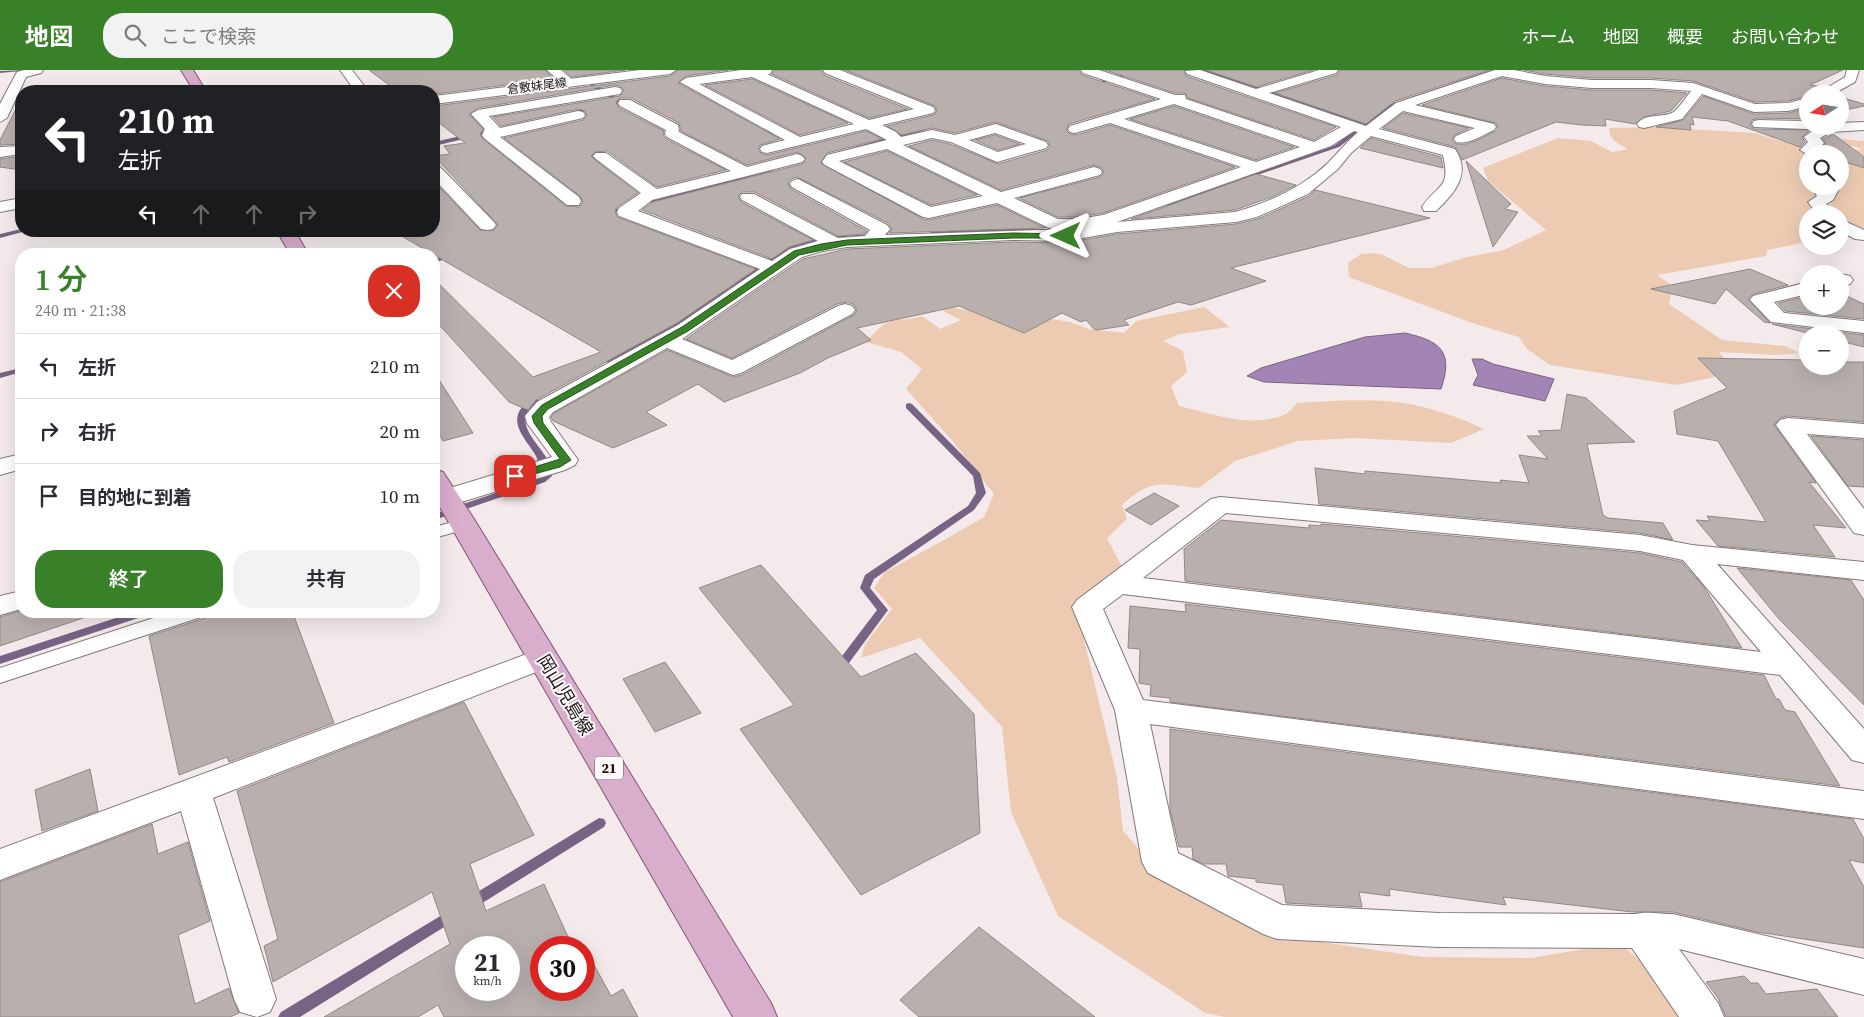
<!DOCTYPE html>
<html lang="ja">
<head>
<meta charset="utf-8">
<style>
	:root { --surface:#fff; --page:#f2f2f3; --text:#2b2b33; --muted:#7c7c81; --line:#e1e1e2; --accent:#398128 }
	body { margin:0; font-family:"Source Serif 4","Noto Sans JP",serif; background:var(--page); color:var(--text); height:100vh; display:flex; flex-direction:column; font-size:19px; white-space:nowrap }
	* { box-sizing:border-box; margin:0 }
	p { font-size:16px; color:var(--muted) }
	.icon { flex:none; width:28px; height:28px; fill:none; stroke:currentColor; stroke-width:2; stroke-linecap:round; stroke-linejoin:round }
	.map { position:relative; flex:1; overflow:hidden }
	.side { position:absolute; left:15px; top:178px; width:425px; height:370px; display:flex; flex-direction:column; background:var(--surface); border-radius:20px; box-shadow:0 5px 20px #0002 }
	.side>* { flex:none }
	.guide { position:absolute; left:15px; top:15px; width:425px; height:152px; border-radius:20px; box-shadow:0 5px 20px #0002; background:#202124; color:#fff; overflow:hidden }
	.needle { width:32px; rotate:258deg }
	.buttons { position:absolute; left:1799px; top:15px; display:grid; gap:10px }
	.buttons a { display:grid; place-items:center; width:50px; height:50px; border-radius:50%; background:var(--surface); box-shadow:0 5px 20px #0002; font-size:25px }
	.speed { position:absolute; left:455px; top:866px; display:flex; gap:10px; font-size:25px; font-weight:700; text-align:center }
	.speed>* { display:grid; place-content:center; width:65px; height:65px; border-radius:50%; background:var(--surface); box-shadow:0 5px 20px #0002; line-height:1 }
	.speed small { font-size:12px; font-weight:400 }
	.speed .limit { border:8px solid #d22; background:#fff; color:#111 }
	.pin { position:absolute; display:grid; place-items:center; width:42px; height:42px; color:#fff; margin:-21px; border-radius:10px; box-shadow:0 2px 8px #0006 }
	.me { position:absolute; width:55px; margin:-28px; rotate:270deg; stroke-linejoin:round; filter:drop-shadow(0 0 4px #0008) }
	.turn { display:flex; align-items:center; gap:18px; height:105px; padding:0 20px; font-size:22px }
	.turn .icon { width:65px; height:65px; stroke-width:2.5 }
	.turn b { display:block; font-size:35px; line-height:42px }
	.lanes { display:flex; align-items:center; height:48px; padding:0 20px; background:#0003; justify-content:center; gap:25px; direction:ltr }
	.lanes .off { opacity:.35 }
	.round { display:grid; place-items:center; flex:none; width:52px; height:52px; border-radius:20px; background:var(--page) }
	.overview { display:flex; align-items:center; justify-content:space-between; height:85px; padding:0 20px }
	h1 { font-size:30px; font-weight:600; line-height:38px; color:var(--accent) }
	.cta { display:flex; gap:10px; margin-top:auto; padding:10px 20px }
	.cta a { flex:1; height:58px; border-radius:20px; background:var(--accent); color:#fff; font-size:20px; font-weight:600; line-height:58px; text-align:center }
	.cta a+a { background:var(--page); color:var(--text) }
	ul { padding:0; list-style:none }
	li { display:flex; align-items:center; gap:15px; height:65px; padding:0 20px; border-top:1px solid var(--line) }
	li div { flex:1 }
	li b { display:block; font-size:19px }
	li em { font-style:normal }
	header { display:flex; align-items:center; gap:30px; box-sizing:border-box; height:70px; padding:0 25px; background:var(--accent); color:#fff }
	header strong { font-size:24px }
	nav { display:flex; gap:28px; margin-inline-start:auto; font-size:18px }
	.search { width:350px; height:45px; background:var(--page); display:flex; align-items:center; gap:12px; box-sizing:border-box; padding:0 18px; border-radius:20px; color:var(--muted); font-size:19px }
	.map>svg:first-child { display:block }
	.green { fill:#eccbb2 }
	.water { fill:#a285b5; stroke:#796385 }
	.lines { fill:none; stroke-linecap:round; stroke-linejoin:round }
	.stream { fill:#796385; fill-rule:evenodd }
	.building { fill:#b9b0ae; stroke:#918886; fill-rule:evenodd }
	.service-casing { stroke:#82797b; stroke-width:2 }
	.minor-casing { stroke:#82797b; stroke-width:2 }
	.secondary-casing { stroke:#82797b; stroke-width:2 }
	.primary-casing { stroke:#855576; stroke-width:2 }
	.service { fill:#fff; fill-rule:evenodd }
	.minor { fill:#fff; fill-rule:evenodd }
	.secondary { fill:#fff; fill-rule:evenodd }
	.primary { fill:#d9adcc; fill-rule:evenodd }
	.route { fill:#398128; stroke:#25541a }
	.labels { text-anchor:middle; stroke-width:4; stroke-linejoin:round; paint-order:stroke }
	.far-street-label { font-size:12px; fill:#181515; stroke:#fef8f9 }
	.shield { fill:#fef8f9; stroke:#5d5959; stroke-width:1 }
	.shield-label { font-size:14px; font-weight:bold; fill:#181515 }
	.near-street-label { font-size:18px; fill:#181515; stroke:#fef8f9 }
</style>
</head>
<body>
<header>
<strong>地図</strong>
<div class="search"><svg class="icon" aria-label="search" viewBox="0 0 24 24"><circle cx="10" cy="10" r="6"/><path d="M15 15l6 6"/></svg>ここで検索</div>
<nav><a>ホーム</a><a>地図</a><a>概要</a><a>お問い合わせ</a></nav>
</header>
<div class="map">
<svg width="1864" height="947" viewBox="0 0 1864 947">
	<rect width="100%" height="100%" fill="#f4eaeb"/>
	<g class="green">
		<path d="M1652,57L1755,63L1783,72L1833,84H1808V116H1840V84L1848,81L1863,79C1850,74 1824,76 1815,67L1864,71V161L1840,164V144H1808L1807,172L1767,180L1766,186L1657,205L1673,216L1669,234L1722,270L1785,276L1799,283L1775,285L1719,282L1734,300L1711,308L1676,315L1550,295L1527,279L1519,267L1472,253L1349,207L1348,193L1361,184L1372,183L1383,185L1409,198H1431L1467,187L1504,180L1546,160L1488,111L1483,98L1558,68L1591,71L1612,82L1628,79C1619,74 1609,70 1609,58Z"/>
		<path d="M946,237L967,240L1005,255L1046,248L1070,252L1089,259L1124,263L1136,251L1204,237L1230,257L1180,264L1163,271L1183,281L1187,302L1171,316L1179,336C1212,344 1253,359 1286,344C1290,342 1294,336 1297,333C1332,331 1369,328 1404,333C1432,338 1459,347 1484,359L1451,373L1355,368L1298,371L1235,391L1199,418C1162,414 1151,408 1122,435L1127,449L1107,468L1123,499L1076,536L1117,707L1123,761L1161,805L1259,863L1423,887L1531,888L1620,873L1651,901L1684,947H1225L1205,943L1058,846L1011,742L1002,657L920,568L861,588L865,574L892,539L874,518L885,502L944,470L984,447L994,424L951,369L906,319L922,299L901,282L866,272C873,265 881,254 891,251C902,249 910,250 922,246L940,259L961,250L943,241Z"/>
	</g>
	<g class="water">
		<path d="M1405,263C1440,271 1454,281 1441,319L1264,312L1247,306L1261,298L1365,267Z"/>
		<polygon points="1472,289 1482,289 1493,294 1554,309 1545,331 1473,315 1478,305"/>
	</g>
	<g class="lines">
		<g class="stream">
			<polygon points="23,0 21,1 0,3 0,1"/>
			<polygon points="1138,0 1145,0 1091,16 1087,15"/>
			<polygon points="1199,0 1206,0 1365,52 1387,35 1491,0 1497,0 1391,37 1339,77 1167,136 1164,134 1165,133 1335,75 1362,54"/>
			<polygon points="598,10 598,12 592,13 620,30 620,32 615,35 567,45 567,43 615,31 585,12"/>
			<polygon points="496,58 498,59 498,61 434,76 434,72"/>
			<polygon points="921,58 924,60 923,61 840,84 837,82"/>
			<polygon points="771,98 773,99 773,101 603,145 600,143"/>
			<polygon points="1003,158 1036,159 1039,161 1036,163 1003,162 931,166 928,164 931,162"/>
			<polygon points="21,159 21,161 26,161 0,168 0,164"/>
			<path d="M876,164L878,165V167C851,172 823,168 796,179C772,188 754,207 733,221C694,247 653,270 612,292H606L605,290L729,218L766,190L792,176L824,167Z"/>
			<polygon points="452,183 454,184 454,186 434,193 434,189"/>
			<polygon points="21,298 21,302 0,308 0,303"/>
			<path d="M535,327L539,330C535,335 528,338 526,345C522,360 539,375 546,387C549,393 550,400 552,406L545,412L434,450V444L539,408L542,405C540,399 539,392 536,386C529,373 510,356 520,340C524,334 529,330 535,327Z"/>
			<polygon points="909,333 912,334 980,403 986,423 974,440 874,509 870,518 888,540 846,597 838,597 836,594 877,540 860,518 865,505 968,436 976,423 973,406 906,338 906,334"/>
			<polygon points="137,541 154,541 153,543 0,594 0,586"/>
			<polygon points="599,748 604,749 606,753 604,757 476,837 471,839 466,837 464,833 466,829"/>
			<polygon points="452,839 457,841 459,845 457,849 300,947 278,947 281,942"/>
		</g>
	</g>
	<g class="building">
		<polygon points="369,0 545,0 554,9 434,24 434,21 397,21"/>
		<polygon points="564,0 625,0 572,7"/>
		<path d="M678,0H728L686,6L678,13L780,69L760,75L758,80L762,84L767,85L866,61L882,69L827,83L821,93L923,149L929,150L997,135L1045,158L889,163L892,159L888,153L797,107L791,109L788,113L791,119L867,161L864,164L838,166L755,122H742L738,126L741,132L813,170L789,177L772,189L642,140L653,132L802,94L806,88L797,82L747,95L681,61L679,53L631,28H620L616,32L619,38L664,61L663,65L666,69L726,100L657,117L607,81L595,82L591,86L595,90L638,123L617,137L615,141L617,147L756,199L677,253L536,330L528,340L509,332L434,249V209L533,307L601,282L393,161H434V117H439L480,160L493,161L498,155L434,86L450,84L444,76L465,73L434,49V36L670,6ZM615,15L620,16L624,20L620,26L493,47L501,56L578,39L585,41L587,46L583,50L504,68L580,126L583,132L579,137L566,136L483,69L480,64L483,59L469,44L478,38Z"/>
		<polygon points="774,0 821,0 824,5 908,39 869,48 772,4"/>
		<polygon points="845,0 1079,0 1082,5 1155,29 1069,54 1066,60 1070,64 1076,65 1110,55 1235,97 1103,143 1079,147 1058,147 1019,128 1100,107 1104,103 1102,98 1094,95 1001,120 909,76 932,70 950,74 998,94 1047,80 1050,76 1048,71 996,52 955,63 932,58 902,65 887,56 933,45 937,41 935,36"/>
		<polygon points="1105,0 1184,0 1186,6 1336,57 1314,70 1188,28 1185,23 1175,23"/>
		<polygon points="1206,0 1313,0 1256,17"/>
		<polygon points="1340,0 1489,0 1395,31 1366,54 1275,23 1337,5"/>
		<polygon points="1524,0 1843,0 1810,15 1824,17 1815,24 1808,24 1808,26 1788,31 1755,32 1693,11 1651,8 1592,8 1545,4"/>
		<polygon points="1502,8 1545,16 1592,20 1651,20 1687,23 1671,41 1644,47 1635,54 1605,49 1606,56 1582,55 1556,52 1462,90 1455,77 1383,58 1403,43 1469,58 1454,65 1452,70 1456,74 1466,74 1476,71 1496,61 1498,58 1496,53 1422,35"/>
		<polygon points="752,9 848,53 800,65 705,15"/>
		<polygon points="1703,26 1754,44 1788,43 1808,38 1808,49 1759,48 1752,50 1750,55 1754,59 1810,60 1802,67 1805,72 1800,77 1728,51 1692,47 1694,55 1690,54 1691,60 1656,57 1683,50"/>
		<polygon points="1840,27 1864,34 1864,36 1840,41"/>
		<polygon points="21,29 21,74 0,75 0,70"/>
		<polygon points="1174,36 1294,77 1256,90 1130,49"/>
		<polygon points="1833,64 1864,87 1864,98 1840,90 1840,84 1828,84 1821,79 1826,73 1823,69"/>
		<polygon points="995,65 1020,74 998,80 975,70"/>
		<polygon points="1371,68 1441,87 1443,98 1360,78"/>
		<polygon points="887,81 977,125 931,135 844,92"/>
		<polygon points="21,86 21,100 0,97 0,89"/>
		<polygon points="1466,91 1511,134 1505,139 1518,142 1493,177"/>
		<polygon points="1256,104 1296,115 1272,127 1235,140 1131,149"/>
		<polygon points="1315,120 1430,148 1231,198 1266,211 1191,235 1178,232 1124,250 1129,255 1097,260 1094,259 1086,250 1081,252 1062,243 1024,263 959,236 857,258 871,270 828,288 800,303 724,332 698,314 646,342 667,355 613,378 553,351 551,347 554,343 667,280 733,307 742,305 854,245 857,240 853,234 846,232 837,234 732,288 686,269 803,189 847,179 1013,172 1066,173 1117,164 1236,154 1258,149 1309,126"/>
		<polygon points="1750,199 1788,215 1753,224 1748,229 1770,253 1764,252 1726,219 1715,234 1651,219"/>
		<polygon points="1840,223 1864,234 1864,249 1785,241 1778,233 1808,226 1808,236 1840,236"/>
		<polygon points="1772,254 1864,265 1864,277 1840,271 1840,264 1811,264"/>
		<polygon points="1698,288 1808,290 1808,296 1840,296 1840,292 1864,292 1864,352 1788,346 1780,348 1774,355 1816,413 1809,412 1846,458 1813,455 1835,487 1718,476 1696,450 1710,451 1707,446 1766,452 1718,371 1677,364 1674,341 1727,318"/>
		<polygon points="434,302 473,363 443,371 434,356"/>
		<polygon points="1567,324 1586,328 1635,372 1587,374 1603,445 1608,448 1663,453 1673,470 1640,463 1319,434 1315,398 1365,404 1365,401 1501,413 1500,410 1529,413 1519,385 1548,389 1527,366 1542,366 1538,361 1561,360"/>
		<polygon points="1811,366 1864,370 1864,417 1848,416"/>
		<polygon points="1154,423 1179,436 1151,455 1125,440"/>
		<polygon points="1221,450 1309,458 1309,455 1321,456 1321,454 1640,483 1682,492 1704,517 1742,578 1185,511 1184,479"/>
		<polygon points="761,495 861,607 916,583 974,644 980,763 861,825 740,659 794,635 699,518"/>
		<polygon points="1737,498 1851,510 1864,530 1864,635 1779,549"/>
		<polygon points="1185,534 1764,605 1776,629 1779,629 1785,640 1795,642 1840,716 1170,632 1170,628 1150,626 1151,615 1139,613 1140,579 1128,578 1130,536 1186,542"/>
		<polygon points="20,541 89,541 89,546 0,576 0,547"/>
		<polygon points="209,541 292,541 334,653 229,692 227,687 179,705 149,566 205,548"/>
		<polygon points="665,592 701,643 655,662 623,609"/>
		<path d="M464,632L534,765L470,794L486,841L544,814L573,878H541V920H584V881L586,880L611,926L623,919L638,947H444L438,935L418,947H324L450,874L432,822L273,912L264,876L278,869L237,721ZM466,878H509V920H466Z"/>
		<polygon points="1170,659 1853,749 1864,769 1864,793 1849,790 1864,817 1864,878 1757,862 1673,842 1632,842 1503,827 1506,835 1389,819 1390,826 1359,822 1362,837 1286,833 1283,815 1256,812 1256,809 1228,806 1226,794 1204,794 1193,789 1192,777 1179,777 1170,739"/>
		<polygon points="90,699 98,741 42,761 35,720"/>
		<polygon points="152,754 158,784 188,772 210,851 178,865 195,934 229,918 239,943 230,947 0,947 0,812"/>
		<polygon points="979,857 1095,947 919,947 900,930"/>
		<polygon points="1744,906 1751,913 1758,913 1766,924 1817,919 1838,947 1726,947 1718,928 1706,912"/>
	</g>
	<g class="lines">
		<g class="service-casing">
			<g id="service">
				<polygon points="464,449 470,450 473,454 470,458 434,468 434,457"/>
				<polygon points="175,541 207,541 204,546 0,613 0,598"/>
			</g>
		</g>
		<g class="minor-casing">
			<g id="minor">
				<polygon points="24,0 43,0 41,3 26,7 7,48 0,52 0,34 17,2"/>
				<polygon points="340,0 352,0 368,21 355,21"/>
				<polygon points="547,0 561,0 575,12 574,15 564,15"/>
				<path d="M741,0H772L770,4H767L869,50L914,39L825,3L823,0H840L933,37L935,40L933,43L882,55L896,62L901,67L932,60L955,65L996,54L1046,72L1048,75L1046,78L997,92L951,72L932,68L903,75L1001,122L1094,97L1100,99L1102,102L1100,105L1014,128L1058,149H1079L1103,145L1241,97L1110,53L1075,63L1070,62L1068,59L1070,56L1161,29L1083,3L1081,0H1099L1175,25H1185L1186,29L1314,72L1341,57L1187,4L1185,1L1200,0L1256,19L1319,0H1338L1336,3L1269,23L1366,56L1396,33L1495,0H1514L1545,6L1592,10H1651L1693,13L1755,34L1788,33L1808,28V36L1788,41L1754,42L1702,24L1682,49L1644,58L1639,57L1637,54C1646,43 1660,48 1672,43C1679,39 1686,27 1691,21L1651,18H1592L1545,14L1502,6L1415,35L1494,54L1496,57L1494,60C1483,65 1468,75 1456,72L1454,69L1456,66L1475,58L1403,41L1379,59L1455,79C1472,104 1454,124 1436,141H1424L1422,137C1438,113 1451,120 1443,85L1371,66L1351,83L1338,99L1308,124L1257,147L1236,152L1117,162L1066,171L1013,170L847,177L823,181L802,187L682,269L732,290L838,236L845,234L852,236L855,240L852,244L741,303L733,305L667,278L553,342L549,347L551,352L578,390L575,395L565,400L455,434L446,436L437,434L434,429L437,422L552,387L527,353L525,346L537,332L678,255L760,199L619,146L617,142L619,138L641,123L596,89L593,86L596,83H606L657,119L731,101L667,67L665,64L666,60L620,36L618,33L620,30H630L678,55L679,62L747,97L797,84L802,86L805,89L802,92L652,130L638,141L772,191L790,179L818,171L742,130L740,127L742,124H754L838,168L865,166L870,160L792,117L790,114L792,111L798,109L887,155L890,159L885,165L1075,159L1049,158L997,133L929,148L923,147L825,95L822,92L827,85L887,70L866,59L767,83L762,82L760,79L762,76L785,70L680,12L686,8ZM752,7L854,54L800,67L699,14ZM1174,34L1300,77L1256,92L1124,49ZM1354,61L1358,62C1347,72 1338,82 1328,93C1303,117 1268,133 1235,142L1117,152L1331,76ZM995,63L1026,74L998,82L969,70ZM887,79L983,126L931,137L839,91Z"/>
				<polygon points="1847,0 1859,0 1855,12 1833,24 1817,24 1845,7"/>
				<polygon points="615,17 620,18 622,21 620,24 489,46 500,58 578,41 583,42 585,45 583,48 500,67 579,127 581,131 579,135 567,135 484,68 482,65 485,59 471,44 478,40"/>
				<polygon points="1759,50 1808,51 1808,56 1840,56 1840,53 1864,52 1864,60 1831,62 1820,68 1824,73 1818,79 1826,84 1808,85 1800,80 1808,72 1804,67 1815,59 1814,57 1808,59 1754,57 1752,54 1754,51"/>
				<polygon points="21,76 21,84 0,87 0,77"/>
				<polygon points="434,95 440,97 493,151 496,155 493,159 487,160 481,159 434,109"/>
				<polygon points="1820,116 1837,116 1839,119 1833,130 1826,134 1834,144 1817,144 1808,132 1817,126 1815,123 1817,120 1822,118"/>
				<polygon points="21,128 21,138 0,142 0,132"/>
				<polygon points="1840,149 1864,160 1864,170 1855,169 1840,161"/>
				<polygon points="1840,204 1850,206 1853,210 1850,214 1840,216"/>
				<polygon points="1808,212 1808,224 1774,232 1784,243 1864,251 1864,263 1771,252 1750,230 1753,226"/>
				<polygon points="1788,348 1864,354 1864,368 1807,364 1864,439 1864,465 1854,463 1776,355 1780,350"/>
				<polygon points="21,384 21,399 0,405 0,389"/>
				<path d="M1220,427L1640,465L1692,475L1864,492V510L1717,494L1864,659V693L1852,690L1780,605L1123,524L1103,539L1143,630L1864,721V749L1150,654L1178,783L1282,835L1439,843L1636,844C1644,841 1663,844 1673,844L1864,889V925L1679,879L1718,933L1724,947H1679L1632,878L1439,877L1277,869L1263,864L1148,803L1142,792L1115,640L1072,537L1077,530L1211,429ZM1226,443L1640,481L1683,490L1761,582L1143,508Z"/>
				<polygon points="21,521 21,539 0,545 0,526"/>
				<polygon points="543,578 554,581 559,588 554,595 213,728 276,929 270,942 257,947 240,942 234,929 181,741 0,810 0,779"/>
			</g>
		</g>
		<g class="secondary-casing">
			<polygon id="secondary" points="640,0 676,0 670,4 434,34 434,26"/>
		</g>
		<g class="primary-casing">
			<g id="primary">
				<polygon points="181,0 193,0 206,21 194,21"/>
				<polygon points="277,161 295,161 308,184 290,184"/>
				<polygon points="434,399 443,402 474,449 771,933 777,947 733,947 434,427"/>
			</g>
		</g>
		<use href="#service" class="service"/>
		<use href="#minor" class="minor"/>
		<use href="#secondary" class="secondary"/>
		<use href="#primary" class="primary"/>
	</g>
	<polygon class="route" points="1013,163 1066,164 1070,166 1066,168 1013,168 847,175 799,185 688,261 548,339 542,346 543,353 571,390 560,397 519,408 515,409 510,406 512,404 560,389 534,353 532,346 542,335 682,257 794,181 821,174 847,170"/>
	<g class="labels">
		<g class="far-street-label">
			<text transform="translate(537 16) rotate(-7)" y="4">倉敷妹尾線</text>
		</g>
		<rect class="shield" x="595" y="686.5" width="28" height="23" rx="4"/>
		<g class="shield-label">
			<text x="609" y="703">21</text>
		</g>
		<g class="near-street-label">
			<text transform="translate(565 625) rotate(59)" y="6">岡山児島線</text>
		</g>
	</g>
</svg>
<div class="buttons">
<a><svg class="needle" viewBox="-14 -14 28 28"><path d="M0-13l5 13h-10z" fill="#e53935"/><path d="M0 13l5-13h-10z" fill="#7c7c81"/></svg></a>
<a><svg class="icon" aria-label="search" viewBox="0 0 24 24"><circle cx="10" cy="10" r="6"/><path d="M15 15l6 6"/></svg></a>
<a><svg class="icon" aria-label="layers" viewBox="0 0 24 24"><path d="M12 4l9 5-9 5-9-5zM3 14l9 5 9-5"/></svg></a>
<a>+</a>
<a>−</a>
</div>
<div class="speed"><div>21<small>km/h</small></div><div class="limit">30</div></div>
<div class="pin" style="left:515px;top:406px;background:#d93025"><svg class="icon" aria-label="arrive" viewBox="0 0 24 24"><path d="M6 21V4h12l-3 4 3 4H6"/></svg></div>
<svg class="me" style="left:1066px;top:166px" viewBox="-20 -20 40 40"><path d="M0-17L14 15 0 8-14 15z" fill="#398128" stroke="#fff" stroke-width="4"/></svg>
<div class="guide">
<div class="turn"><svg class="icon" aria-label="left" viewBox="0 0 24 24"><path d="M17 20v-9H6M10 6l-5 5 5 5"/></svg><div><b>210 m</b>左折</div></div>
<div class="lanes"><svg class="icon" aria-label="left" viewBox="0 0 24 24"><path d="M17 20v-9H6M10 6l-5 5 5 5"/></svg><svg class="icon off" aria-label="ahead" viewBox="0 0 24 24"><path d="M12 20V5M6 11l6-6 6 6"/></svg><svg class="icon off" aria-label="ahead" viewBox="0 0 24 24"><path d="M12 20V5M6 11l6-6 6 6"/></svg><svg class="icon off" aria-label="right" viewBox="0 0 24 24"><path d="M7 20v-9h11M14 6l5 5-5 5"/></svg></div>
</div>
<section class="side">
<div class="overview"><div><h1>1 分</h1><p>240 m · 21:38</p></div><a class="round" style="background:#d93025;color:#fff"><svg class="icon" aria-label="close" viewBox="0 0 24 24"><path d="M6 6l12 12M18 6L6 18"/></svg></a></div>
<ul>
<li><svg class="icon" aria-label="left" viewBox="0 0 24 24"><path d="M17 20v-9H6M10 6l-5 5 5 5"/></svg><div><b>左折</b></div><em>210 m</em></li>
<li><svg class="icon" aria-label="right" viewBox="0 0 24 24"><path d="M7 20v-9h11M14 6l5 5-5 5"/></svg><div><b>右折</b></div><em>20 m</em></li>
<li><svg class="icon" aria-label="arrive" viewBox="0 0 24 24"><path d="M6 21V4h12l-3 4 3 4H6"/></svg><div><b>目的地に到着</b></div><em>10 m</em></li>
</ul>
<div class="cta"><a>終了</a><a>共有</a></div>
</section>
</div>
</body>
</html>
